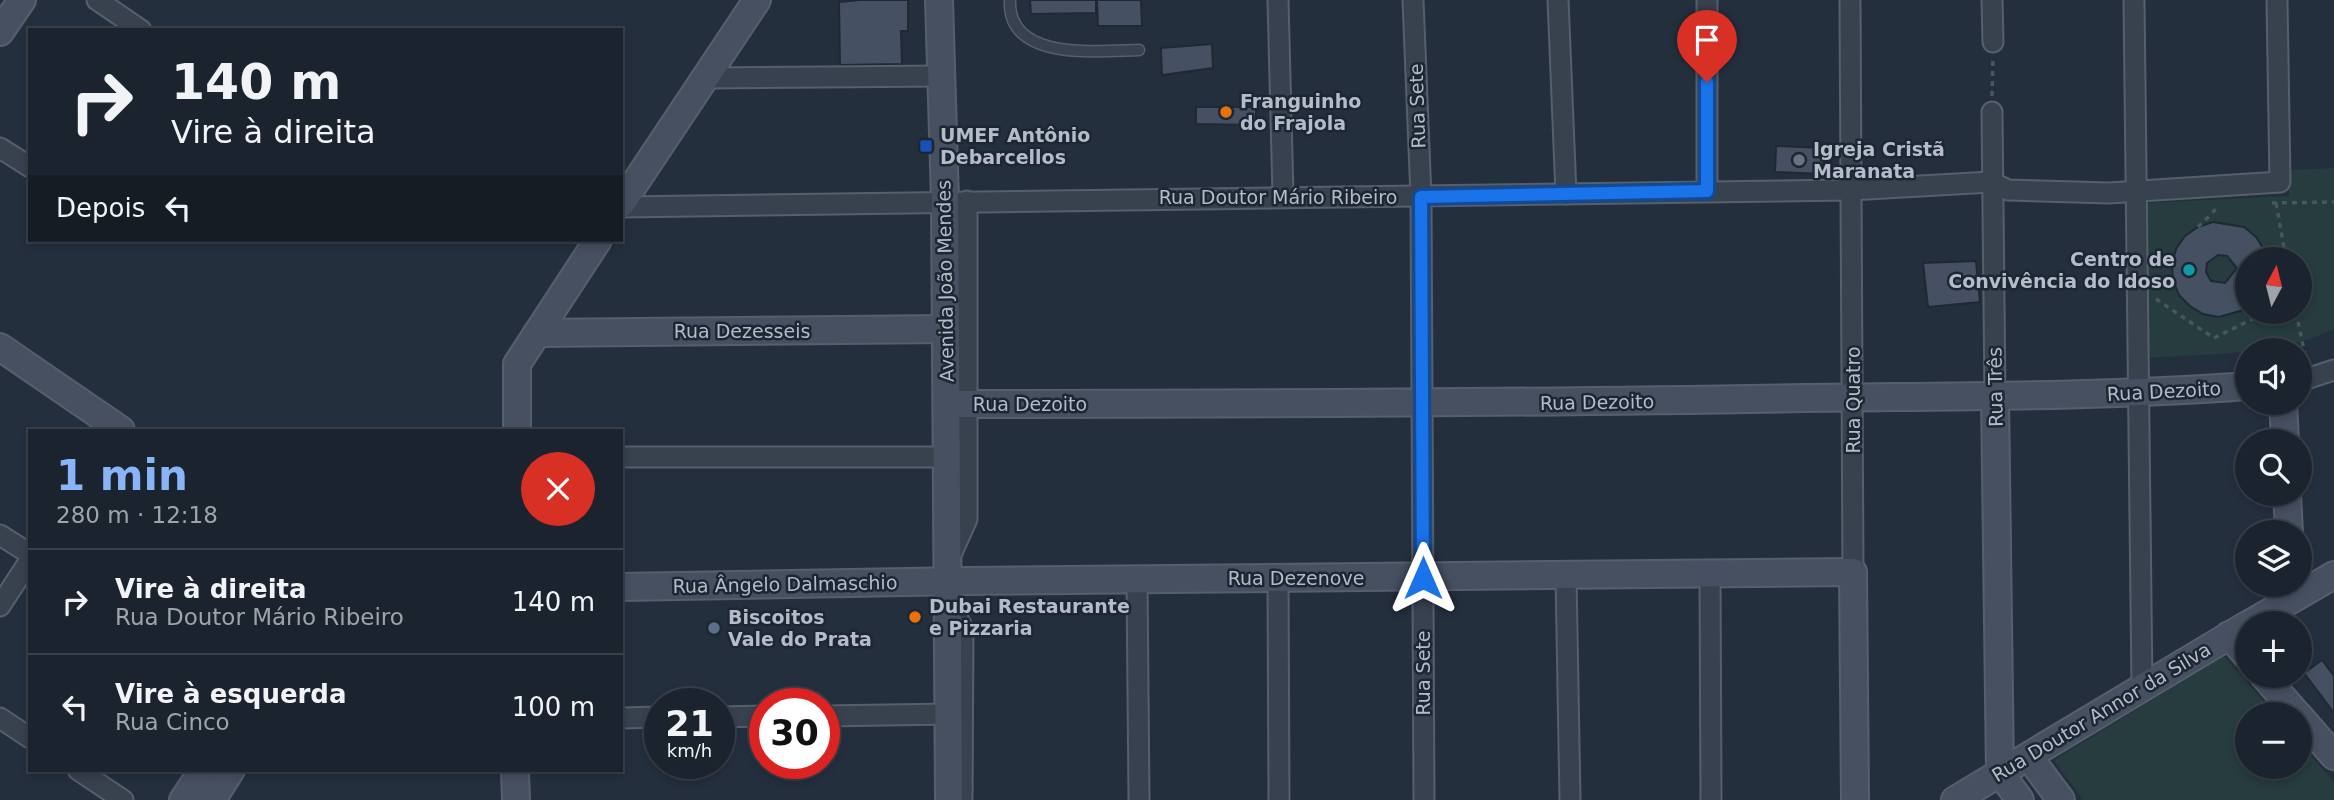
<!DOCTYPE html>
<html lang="pt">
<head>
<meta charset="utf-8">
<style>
	:root { --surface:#1b232e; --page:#242b36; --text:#f1f3f6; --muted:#a0a4aa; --line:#39404a; --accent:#8ab4f8 }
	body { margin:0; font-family:"DejaVu Sans",sans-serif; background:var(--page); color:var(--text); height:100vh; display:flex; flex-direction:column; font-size:26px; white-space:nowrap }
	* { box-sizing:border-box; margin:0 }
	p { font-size:23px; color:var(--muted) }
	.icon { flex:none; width:38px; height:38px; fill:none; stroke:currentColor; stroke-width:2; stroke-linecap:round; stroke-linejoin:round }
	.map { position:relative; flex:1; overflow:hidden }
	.sheet { position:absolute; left:28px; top:429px; width:595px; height:343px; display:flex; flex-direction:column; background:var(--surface); border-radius:0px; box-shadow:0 4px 10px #0003,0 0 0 2px var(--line) }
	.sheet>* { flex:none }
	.top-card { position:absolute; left:28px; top:28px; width:595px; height:214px; border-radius:0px; box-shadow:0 4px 10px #0003,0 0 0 2px var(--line); background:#1b232e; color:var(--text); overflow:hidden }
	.needle { width:46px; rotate:7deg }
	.tools { position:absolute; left:2235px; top:247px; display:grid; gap:14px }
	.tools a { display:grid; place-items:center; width:77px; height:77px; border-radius:50%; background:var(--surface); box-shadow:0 4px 10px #0003,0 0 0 2px var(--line); font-size:35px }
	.speed { position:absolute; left:644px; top:688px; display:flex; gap:14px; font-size:35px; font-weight:700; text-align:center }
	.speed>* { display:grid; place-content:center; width:91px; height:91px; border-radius:50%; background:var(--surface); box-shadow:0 4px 10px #0003,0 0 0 2px var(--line); line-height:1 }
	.speed small { font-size:18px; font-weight:400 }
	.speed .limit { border:10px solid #d22; background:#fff; color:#111 }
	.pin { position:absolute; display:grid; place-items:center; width:60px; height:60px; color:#fff; margin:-72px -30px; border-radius:50% 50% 50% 0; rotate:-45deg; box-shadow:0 0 7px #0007 }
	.pin .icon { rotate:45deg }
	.me { position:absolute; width:77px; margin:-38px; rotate:0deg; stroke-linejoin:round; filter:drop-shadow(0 0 5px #0008) }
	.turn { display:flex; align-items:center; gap:24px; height:147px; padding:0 28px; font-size:32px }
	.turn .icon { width:91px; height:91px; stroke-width:2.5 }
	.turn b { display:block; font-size:49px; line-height:60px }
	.then { display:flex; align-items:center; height:66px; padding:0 28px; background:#0003; gap:14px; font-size:26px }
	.round { display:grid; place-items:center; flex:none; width:74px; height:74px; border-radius:37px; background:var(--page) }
	.head { display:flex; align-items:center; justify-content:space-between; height:119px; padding:0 28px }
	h1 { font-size:42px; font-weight:700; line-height:52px; color:var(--accent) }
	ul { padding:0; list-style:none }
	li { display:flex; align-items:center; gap:21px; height:105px; padding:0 28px; border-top:2px solid var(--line) }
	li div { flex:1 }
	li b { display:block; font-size:26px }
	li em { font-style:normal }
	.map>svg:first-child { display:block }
	.green { fill:#263c3f; fill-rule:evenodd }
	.building { fill:#455162; stroke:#1f2835; stroke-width:2; fill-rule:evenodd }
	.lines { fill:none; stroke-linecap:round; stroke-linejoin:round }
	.lane-casing { stroke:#565f6c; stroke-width:13 }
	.street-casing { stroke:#565f6c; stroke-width:23 }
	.secondary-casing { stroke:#565f6c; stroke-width:30 }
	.path { stroke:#44595c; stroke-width:3.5; stroke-dasharray:5 5; stroke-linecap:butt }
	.lane { stroke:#38414e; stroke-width:10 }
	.street { stroke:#38414e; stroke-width:19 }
	.secondary { stroke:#465061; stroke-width:26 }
	.route-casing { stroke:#114b97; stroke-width:18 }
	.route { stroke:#1a73e8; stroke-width:12 }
	.food-dot { fill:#e8710a; stroke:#1d2633; stroke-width:2.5 }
	.transit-dot { fill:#1a4fb4; stroke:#1d2633; stroke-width:2.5 }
	.worship-dot { fill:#6b7280; stroke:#1d2633; stroke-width:2.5 }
	.culture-dot { fill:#0f9aa8; stroke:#1d2633; stroke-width:2.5 }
	.service-dot { fill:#5c6f8a; stroke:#1d2633; stroke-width:2.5 }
	.labels { text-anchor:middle; stroke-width:5; stroke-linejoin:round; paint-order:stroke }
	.poi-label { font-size:19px; font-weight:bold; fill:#b4bcc9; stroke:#1d2633; text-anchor:start }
	.street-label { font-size:19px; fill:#b4bcc9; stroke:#1d2633 }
</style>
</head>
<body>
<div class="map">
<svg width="2334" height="800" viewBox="0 0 2334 800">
	<rect width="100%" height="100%" fill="#242f3e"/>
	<g class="green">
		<path d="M2334,168V329C2278,356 2210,353 2149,358L2147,203L2289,196V170ZM2247,259H2300V312H2247Z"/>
		<polygon points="2224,656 2275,714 2247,714 2247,766 2300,766 2300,743 2334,782 2334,800 2083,800 2054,760"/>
	</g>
	<g class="building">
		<polygon points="860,0 908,0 908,31 901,31 902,64 840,65 839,2"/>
		<polygon points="1030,0 1096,0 1096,13 1031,14"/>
		<polygon points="1097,0 1141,0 1142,26 1098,26"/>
		<polygon points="1212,44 1213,68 1162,75 1161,48"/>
		<polygon points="1196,107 1256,107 1256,125 1196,124"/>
		<polygon points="1776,146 1824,148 1823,174 1775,172"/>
		<path d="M2213,222L2244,227L2256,237L2270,259H2247V309L2219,317L2203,314L2190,306L2179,295L2173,280L2172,264L2176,249L2185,236L2198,227ZM2218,255L2227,256L2237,268L2225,283L2211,281L2206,272L2207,263Z"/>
		<polygon points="1976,261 1980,302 1928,307 1923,263"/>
		<polygon points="2322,660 2334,676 2334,713 2304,673"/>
	</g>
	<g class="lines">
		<g class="lane-casing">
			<path id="lane" d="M1010,0C1007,62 1098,51 1139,50"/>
		</g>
		<g class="street-casing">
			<g id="street">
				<polyline points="97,0 141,30"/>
				<polyline points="1278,0 1283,196"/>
				<polyline points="1413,0 1421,197 1424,800"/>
				<polyline points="1558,0 1566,194"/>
				<polyline points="1707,0 1707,191"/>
				<polyline points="1850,0 1853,572"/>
				<polyline points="1992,0 1993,42"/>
				<polyline points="2134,0 2142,688"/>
				<polyline points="703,78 942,76"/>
				<polyline points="1992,112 1995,397"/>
				<polyline points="0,148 30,167"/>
				<polyline points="621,207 1850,190 1991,182 2008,190 2109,193 2280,182 2277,0"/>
				<polyline points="2300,381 2334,370"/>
				<polyline points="621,457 947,457"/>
				<polyline points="0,535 30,554"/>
				<polyline points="950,557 967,519 967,201"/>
				<polyline points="1710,575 1711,800"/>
				<polyline points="1566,576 1570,800"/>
				<polyline points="1278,578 1279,800"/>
				<polyline points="1137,579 1139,800"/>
				<polyline points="948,602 963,628 962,800"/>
				<polyline points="0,606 30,560"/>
				<polyline points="824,716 950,714"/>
				<polyline points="719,717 765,716"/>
				<polyline points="0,718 30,738"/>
				<polyline points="621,718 660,717"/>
				<polyline points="78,770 123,800"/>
			</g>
		</g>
		<g class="secondary-casing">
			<g id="secondary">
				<polyline points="939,0 945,200 949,800"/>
				<polyline points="0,32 22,0"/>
				<polyline points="621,204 757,0"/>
				<polyline points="537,333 946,329"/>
				<polyline points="0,347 121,430"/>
				<polyline points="1995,397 2000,773"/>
				<polyline points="2283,402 2285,441"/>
				<path d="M947,404C1232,404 1517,403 1803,398C1951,396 2099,397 2247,386"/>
				<polyline points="517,430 517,364 598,240"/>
				<polyline points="2287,494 2289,532"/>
				<polyline points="621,587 965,581 1853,572 1855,800"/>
				<polyline points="2251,623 2334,575"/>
				<polyline points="2229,635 2247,656"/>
				<polyline points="2264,676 2297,714"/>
				<polyline points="2300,717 2334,756"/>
				<polyline points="2029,757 2061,800"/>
				<polyline points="515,770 516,800"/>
				<polyline points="2000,773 2020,800"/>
				<polyline points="183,800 203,770"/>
				<polyline points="212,800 231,770"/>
				<polyline points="1955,800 2247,625"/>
			</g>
		</g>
		<g class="path">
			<polyline points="1992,96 1993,58"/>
			<polyline points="2272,203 2334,202"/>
			<polyline points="2276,203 2286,259"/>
			<polyline points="2198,227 2219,206"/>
			<polyline points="2156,299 2214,338 2267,312"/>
			<polyline points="2296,312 2306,360"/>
		</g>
		<use href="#lane" class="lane"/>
		<use href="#street" class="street"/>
		<use href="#secondary" class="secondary"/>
	</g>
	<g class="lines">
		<g class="route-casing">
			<polyline id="route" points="1423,578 1421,197 1707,191 1707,82"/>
		</g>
		<use href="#route" class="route"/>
	</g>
	<g class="food-dot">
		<circle cx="1226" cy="112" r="7"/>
		<circle cx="915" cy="617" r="7"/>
	</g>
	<rect class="transit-dot" x="919" y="139" width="14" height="14" rx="3.5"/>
	<circle class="worship-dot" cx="1799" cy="160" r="7"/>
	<circle class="culture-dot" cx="2189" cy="270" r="7"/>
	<circle class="service-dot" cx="714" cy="628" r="7"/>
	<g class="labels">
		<g class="poi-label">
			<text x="1240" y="108">Franguinho<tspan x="1240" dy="22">do Frajola</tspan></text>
			<text x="940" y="142">UMEF Antônio<tspan x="940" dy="22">Debarcellos</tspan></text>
			<text x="1813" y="156">Igreja Cristã<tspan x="1813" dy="22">Maranata</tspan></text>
			<text x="2175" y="266" text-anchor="end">Centro de<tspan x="2175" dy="22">Convivência do Idoso</tspan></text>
			<text x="929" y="613">Dubai Restaurante<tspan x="929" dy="22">e Pizzaria</tspan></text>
			<text x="728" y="624">Biscoitos<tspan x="728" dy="22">Vale do Prata</tspan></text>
		</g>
		<g class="street-label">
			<text transform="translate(1417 106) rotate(-92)" y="7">Rua Sete</text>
			<text x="1278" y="204">Rua Doutor Mário Ribeiro</text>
			<text transform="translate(945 281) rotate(-91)" y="7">Avenida João Mendes</text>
			<text x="742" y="338">Rua Dezesseis</text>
			<text transform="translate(1995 387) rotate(-91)" y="7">Rua Três</text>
			<text transform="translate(2164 391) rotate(-3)" y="7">Rua Dezoito</text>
			<text transform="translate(1853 400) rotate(-90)" y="7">Rua Quatro</text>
			<text transform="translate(1597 402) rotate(-1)" y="7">Rua Dezoito</text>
			<text x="1030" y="411">Rua Dezoito</text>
			<text x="1296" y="585">Rua Dezenove</text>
			<text transform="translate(785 584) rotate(-1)" y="7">Rua Ângelo Dalmaschio</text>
			<text transform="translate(1423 673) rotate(-90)" y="7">Rua Sete</text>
			<text transform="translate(2101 712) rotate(-31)" y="7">Rua Doutor Annor da Silva</text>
		</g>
	</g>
</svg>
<div class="tools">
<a><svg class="needle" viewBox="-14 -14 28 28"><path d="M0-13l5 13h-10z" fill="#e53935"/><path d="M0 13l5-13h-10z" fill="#a0a4aa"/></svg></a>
<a><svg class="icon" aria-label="sound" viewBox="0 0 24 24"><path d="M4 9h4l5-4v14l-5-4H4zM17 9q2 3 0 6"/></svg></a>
<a><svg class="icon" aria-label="search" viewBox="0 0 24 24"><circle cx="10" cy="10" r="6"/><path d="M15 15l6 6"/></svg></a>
<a><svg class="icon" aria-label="layers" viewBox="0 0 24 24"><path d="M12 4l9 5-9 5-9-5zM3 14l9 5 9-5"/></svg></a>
<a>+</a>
<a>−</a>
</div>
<div class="speed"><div>21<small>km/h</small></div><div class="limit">30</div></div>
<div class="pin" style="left:1707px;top:82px;background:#d93025"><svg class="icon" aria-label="arrive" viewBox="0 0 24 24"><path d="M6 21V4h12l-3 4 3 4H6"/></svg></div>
<svg class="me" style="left:1423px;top:578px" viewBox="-20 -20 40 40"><path d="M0-17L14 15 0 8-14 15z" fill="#1a73e8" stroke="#fff" stroke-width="4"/></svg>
<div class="top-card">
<div class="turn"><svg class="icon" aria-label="right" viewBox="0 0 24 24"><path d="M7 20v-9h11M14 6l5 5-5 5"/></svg><div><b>140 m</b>Vire à direita</div></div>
<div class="then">Depois<svg class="icon" aria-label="left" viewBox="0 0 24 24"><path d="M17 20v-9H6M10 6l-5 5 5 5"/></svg></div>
</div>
<section class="sheet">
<div class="head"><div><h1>1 min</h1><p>280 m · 12:18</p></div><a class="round" style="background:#d93025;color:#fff"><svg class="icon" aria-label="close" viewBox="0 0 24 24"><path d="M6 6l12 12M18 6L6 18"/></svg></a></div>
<ul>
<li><svg class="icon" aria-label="right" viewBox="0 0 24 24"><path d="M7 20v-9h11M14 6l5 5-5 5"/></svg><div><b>Vire à direita</b><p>Rua Doutor Mário Ribeiro</p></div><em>140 m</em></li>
<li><svg class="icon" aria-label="left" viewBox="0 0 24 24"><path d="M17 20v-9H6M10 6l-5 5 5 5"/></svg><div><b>Vire à esquerda</b><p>Rua Cinco</p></div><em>100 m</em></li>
</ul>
</section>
</div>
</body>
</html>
